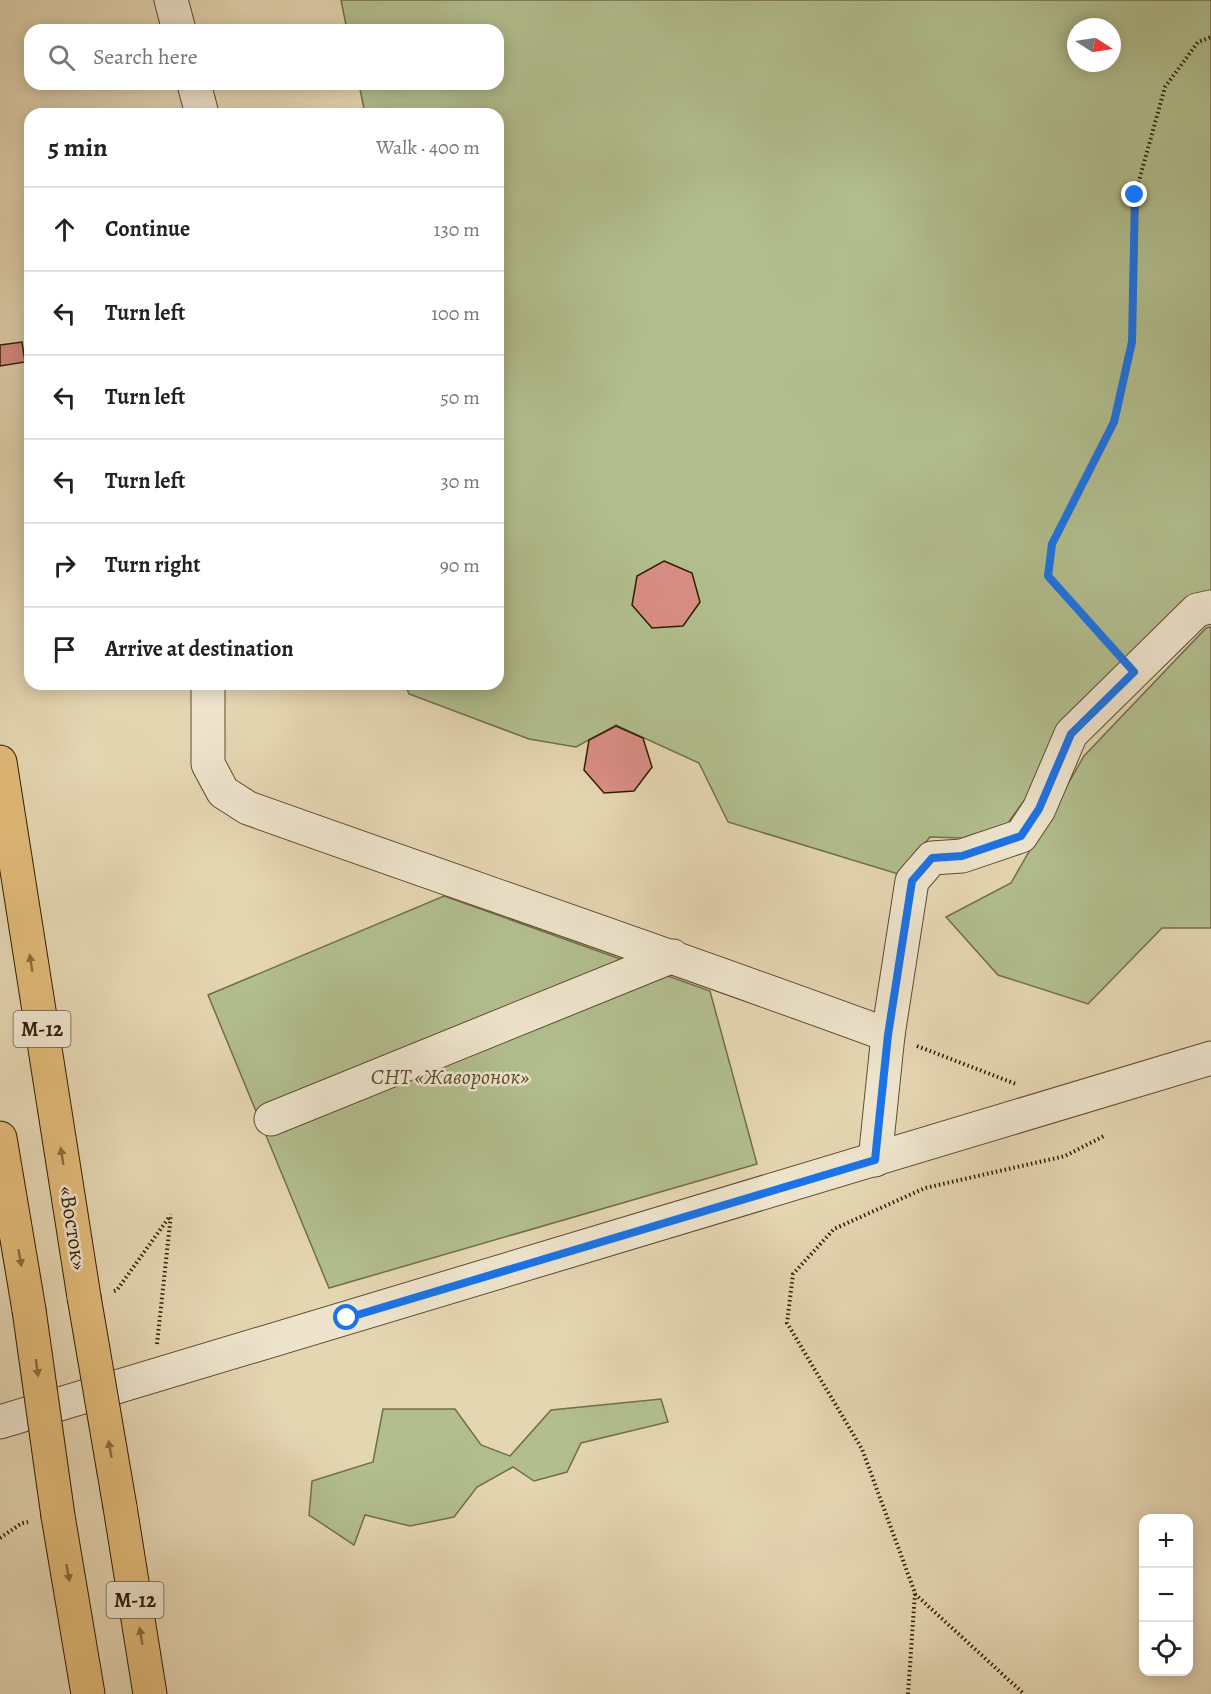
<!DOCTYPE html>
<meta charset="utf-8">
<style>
body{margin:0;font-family:Alegreya,serif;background:#f6f6f6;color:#222}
.controls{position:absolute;right:18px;bottom:18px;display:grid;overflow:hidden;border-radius:12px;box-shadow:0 3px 15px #0003}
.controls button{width:54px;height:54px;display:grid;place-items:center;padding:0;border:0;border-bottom:2px solid #e0e0e0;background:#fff;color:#222;font:30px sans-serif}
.compass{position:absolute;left:1067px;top:18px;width:54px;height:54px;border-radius:50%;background:#fff;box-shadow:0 3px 15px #0003;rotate:102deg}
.stop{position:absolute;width:18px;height:18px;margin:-14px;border:4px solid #1a73e8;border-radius:50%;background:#fff}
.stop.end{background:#1a73e8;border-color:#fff;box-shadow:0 2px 6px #0008}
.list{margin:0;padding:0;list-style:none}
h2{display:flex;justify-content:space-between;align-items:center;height:78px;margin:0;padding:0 24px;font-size:26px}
h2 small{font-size:20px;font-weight:400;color:#767676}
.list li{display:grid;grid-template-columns:39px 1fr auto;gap:18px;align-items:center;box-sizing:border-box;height:84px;padding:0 24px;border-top:2px solid #e0e0e0}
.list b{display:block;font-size:22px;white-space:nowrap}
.list em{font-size:20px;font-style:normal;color:#767676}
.icon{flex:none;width:33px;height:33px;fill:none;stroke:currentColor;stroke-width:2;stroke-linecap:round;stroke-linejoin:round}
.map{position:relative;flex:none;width:1211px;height:1694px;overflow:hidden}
.search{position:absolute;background:#fff;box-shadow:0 3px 15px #0003;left:24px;top:24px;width:480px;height:66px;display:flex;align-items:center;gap:15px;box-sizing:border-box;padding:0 21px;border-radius:18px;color:#767676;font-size:22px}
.panel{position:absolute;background:#fff;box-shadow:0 3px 15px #0003;left:24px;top:108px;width:480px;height:582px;border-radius:18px}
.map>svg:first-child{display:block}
.green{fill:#b2be8e;stroke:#726e48;stroke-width:1.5;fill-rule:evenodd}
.building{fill:#d98e85;stroke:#311d01;stroke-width:1.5}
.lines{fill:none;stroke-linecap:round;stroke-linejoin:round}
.minor-casing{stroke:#5e4b2d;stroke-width:35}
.highway-casing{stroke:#311d01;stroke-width:35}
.path{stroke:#311d01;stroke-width:4;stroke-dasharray:1.5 3;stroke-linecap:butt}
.minor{stroke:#eee4cd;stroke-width:33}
.highway{stroke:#e2bb79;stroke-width:33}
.highway-bridge-casing{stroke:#311d01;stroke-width:35;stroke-linecap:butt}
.highway-bridge{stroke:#e2bb79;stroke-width:33}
.oneway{fill:#8a6c3d}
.route{stroke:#1a73e8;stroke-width:8}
.labels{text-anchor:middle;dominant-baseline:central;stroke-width:5;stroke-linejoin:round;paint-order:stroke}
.shield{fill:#eee4cd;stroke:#6a593e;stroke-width:1.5}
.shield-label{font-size:21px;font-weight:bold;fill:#311d01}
.park-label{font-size:22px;font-style:italic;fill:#584d2b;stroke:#eee4cd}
.street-label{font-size:22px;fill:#311d01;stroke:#eee4cd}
</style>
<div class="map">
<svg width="1211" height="1694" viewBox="0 0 1211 1694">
<rect width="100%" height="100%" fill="#e5d6b2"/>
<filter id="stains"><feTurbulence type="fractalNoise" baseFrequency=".00333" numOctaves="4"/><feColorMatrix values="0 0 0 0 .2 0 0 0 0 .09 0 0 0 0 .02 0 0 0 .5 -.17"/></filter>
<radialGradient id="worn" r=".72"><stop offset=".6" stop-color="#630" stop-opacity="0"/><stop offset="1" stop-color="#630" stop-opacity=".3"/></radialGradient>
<!-- green -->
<g class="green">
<path d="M341 0H1211V594L1026 798 1008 823 962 838 930 837 898 874 728 822 699 763 616 725 576 747 529 739 409 694 405 684H498V114H365L359 84H498V30H347ZM1076 27H1112V63H1076Z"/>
<polygon points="1211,627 1211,928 1162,928 1088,1004 998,975 946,917 1011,883 1084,756 1206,628"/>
<polygon points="444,896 710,991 757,1164 329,1288 208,995"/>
<polygon points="661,1399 668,1422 581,1443 567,1472 534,1481 513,1467 477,1487 454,1517 410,1526 365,1515 354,1545 309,1515 312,1481 373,1462 383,1409 455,1409 481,1445 510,1456 551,1410"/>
</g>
<!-- building -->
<g class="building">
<polygon points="22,342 25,362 0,366 0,345"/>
<polygon points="664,561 692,573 700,602 683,626 652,628 632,605 637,576"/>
<polygon points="616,726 643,738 652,767 634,791 604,793 584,770 589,740"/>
</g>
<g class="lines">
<!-- minor casing -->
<g class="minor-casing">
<g id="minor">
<polyline points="171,0 179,30"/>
<polyline points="194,84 202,114"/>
<path d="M208 684V764L223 792 248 808C461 884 676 957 888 1035L875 1160"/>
<polyline points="888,1035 912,881 932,858 962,856 1021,836 1039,809 1071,734 1197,610 1211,607"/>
<polyline points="271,1119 673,956"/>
<polyline points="0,1422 1211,1058"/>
</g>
</g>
<!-- highway casing -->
<g class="highway-casing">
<g id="highway">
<polyline points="0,762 84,1297"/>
<polyline points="0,1138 29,1310"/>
<polyline points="120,1507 150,1694"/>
<polyline points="58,1516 88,1694"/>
</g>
</g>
<!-- path -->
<g class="path">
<polyline points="1113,649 1048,576 1052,544 1114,421 1132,342 1135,195 1165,87 1198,42 1211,37"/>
<polyline points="917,1046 1016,1084"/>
<polyline points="114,1291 117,1290 170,1216"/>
<polyline points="157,1344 171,1214"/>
<polyline points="0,1538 22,1523 28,1522"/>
<polyline points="915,1594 1024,1694"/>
<polyline points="908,1694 915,1593 862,1449 787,1323 793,1274 834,1229 925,1188 1065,1156 1104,1136"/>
</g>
<!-- minor -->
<use href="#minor" class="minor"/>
<!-- highway -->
<use href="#highway" class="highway"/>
<!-- highway-bridge casing -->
<g class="highway-bridge-casing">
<g id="highway-bridge">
<polyline points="84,1297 120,1507"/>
<polyline points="29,1310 58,1516"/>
</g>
</g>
<!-- highway-bridge -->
<use href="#highway-bridge" class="highway-bridge"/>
</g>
<!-- one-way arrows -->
<defs><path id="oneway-solid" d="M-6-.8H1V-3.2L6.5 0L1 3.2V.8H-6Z" transform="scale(1.5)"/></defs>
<g class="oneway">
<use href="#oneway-solid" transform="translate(31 963) rotate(-99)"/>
<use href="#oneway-solid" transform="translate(62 1156) rotate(-99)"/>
<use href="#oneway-solid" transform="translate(20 1258) rotate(80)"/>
<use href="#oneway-solid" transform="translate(37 1368) rotate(82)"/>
<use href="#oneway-solid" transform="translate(110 1449) rotate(-100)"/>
<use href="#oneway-solid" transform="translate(68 1573) rotate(80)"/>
<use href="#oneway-solid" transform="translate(141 1636) rotate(-99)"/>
</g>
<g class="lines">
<!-- route -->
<polyline class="route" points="347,1318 875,1160 888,1035 912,881 932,858 962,856 1021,836 1039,809 1071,734 1134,672 1048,576 1052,544 1114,422 1132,342 1135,195"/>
</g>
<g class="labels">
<!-- shield labels -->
<g class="shield">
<rect x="13.5" y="1011" width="57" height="36" rx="4.5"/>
<rect x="106.5" y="1582" width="57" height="36" rx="4.5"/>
</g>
<g class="shield-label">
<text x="42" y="1029">М-12</text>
<text x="135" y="1600">М-12</text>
</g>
<!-- park labels -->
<g class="park-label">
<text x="450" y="1077">СНТ «Жаворонок»</text>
</g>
<!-- street labels -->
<g class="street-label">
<text transform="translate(73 1228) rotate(81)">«Восток»</text>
</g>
</g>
<rect width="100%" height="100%" filter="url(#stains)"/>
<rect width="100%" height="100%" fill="url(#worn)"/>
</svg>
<div class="controls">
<button>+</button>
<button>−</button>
<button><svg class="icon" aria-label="locate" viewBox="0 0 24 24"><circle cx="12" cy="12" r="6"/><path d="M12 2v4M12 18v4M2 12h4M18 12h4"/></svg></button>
</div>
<svg class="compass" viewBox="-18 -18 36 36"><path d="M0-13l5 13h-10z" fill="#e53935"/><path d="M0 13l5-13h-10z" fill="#767676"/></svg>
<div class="stop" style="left:347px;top:1318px"></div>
<div class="stop end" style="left:1135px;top:195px"></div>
<div class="search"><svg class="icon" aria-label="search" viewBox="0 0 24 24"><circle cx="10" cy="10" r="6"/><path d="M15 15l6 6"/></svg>Search here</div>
<section class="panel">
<h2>5 min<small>Walk · 400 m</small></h2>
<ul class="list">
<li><svg class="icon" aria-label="ahead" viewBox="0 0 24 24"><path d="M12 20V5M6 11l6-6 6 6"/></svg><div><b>Continue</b></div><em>130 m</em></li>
<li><svg class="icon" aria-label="left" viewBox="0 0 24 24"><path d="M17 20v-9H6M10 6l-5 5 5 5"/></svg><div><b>Turn left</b></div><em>100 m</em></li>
<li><svg class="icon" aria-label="left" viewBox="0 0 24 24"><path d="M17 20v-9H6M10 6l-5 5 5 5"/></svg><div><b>Turn left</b></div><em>50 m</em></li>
<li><svg class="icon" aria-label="left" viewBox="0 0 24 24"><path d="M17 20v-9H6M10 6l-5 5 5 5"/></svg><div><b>Turn left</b></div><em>30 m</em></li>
<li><svg class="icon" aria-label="right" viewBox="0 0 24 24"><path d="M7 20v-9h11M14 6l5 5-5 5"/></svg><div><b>Turn right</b></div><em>90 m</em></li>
<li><svg class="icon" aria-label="arrive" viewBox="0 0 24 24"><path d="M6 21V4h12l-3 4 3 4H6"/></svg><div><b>Arrive at destination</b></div></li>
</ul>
</section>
</div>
